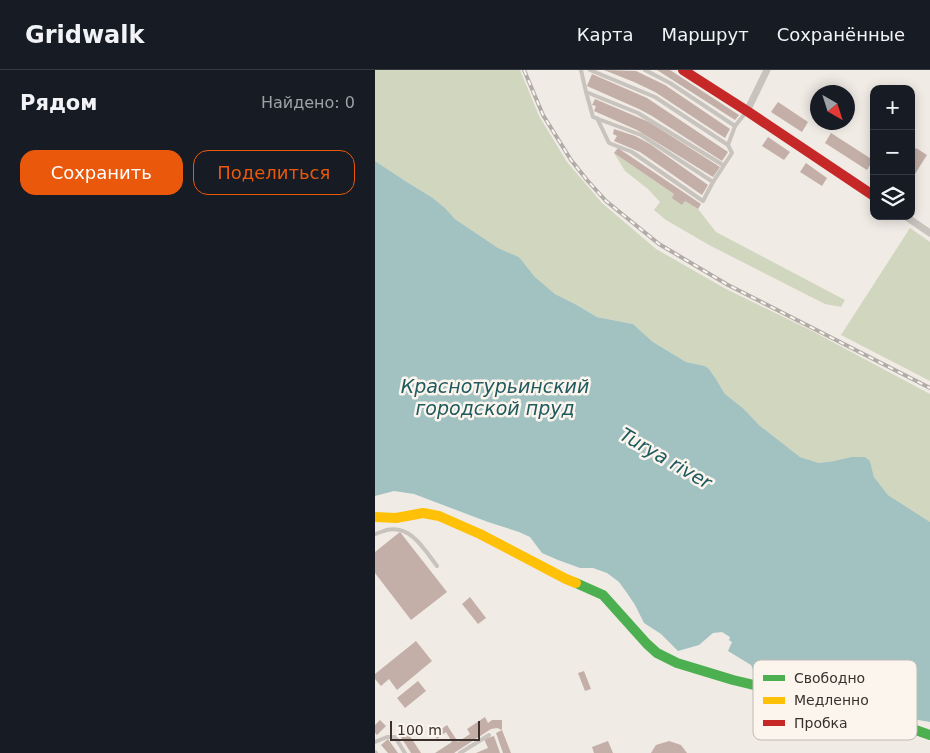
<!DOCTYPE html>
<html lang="ru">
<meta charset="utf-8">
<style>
body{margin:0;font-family:"DejaVu Sans",sans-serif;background:#20242c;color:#f1f3f6}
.controls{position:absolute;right:15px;top:15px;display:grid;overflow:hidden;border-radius:10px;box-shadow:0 2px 12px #0003}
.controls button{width:45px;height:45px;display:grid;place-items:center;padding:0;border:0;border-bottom:1px solid #363941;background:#171b24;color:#f1f3f6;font:25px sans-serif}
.compass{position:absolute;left:435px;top:15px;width:45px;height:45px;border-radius:50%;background:#171b24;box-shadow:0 2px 12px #0003;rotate:141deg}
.scale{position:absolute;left:15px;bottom:12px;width:90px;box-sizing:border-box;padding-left:5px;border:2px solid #3b302b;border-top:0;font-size:14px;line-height:18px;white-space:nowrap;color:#3b302b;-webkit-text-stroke:4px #fbf5ee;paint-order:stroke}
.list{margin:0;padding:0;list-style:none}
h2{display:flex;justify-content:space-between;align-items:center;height:65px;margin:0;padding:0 20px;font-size:21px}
h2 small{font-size:16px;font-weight:400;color:#9ea1a6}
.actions{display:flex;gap:10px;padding:15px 20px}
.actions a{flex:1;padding:11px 0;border:1px solid #ea580c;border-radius:15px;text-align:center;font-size:18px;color:#ea580c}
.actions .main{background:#ea580c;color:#fff}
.icon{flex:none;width:28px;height:28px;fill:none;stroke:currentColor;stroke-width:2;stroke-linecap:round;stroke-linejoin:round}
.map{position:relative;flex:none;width:555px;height:683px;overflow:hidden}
header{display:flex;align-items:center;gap:30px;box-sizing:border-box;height:70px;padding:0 25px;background:#171b24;border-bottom:1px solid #363941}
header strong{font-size:24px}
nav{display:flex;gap:28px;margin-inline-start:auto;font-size:18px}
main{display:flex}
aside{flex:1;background:#171b24}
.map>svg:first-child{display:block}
.green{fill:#d1d6bf}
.water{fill:#a1c2c1}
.building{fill:#c3afa7}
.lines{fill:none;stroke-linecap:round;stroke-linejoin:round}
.lane{stroke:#c9c3be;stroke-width:4}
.street{stroke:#c9c3be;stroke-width:7}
.fast{stroke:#4caf50;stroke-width:10}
.slow{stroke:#ffc107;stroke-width:10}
.jam{stroke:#c62828;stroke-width:10}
.rail-casing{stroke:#b1aca8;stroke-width:4}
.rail{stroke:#fbf5ee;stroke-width:2;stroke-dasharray:5.5;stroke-linecap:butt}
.labels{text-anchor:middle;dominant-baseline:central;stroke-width:5;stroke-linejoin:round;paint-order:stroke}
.water-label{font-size:19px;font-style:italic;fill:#1f5a5e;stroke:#fbf5ee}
.key{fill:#fbf5ee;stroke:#c1bab4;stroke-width:1}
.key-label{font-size:14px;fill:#3b302b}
</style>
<header>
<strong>Gridwalk</strong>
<nav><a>Карта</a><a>Маршрут</a><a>Сохранённые</a></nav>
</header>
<main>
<aside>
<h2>Рядом<small>Найдено: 0</small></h2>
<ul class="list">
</ul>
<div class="actions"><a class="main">Сохранить</a><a>Поделиться</a></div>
</aside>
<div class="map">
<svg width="555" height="683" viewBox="0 0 555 683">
<rect width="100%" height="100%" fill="#f0ebe5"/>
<!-- green -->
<g class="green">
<polygon points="0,0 145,0 164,46 192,92 227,133 281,179 351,219 437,261 555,324 555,452 513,425 499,407 495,391 476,387 459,391 444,393 425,387 384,355 369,339 350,324 341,309 334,299 330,296 311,292 278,272 258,254 222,247 200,234 180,224 160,207 144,187 123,178 80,149 70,138 58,128 32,112 0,91"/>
<polygon points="239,83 299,124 307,135 310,131 323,139 341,162 470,230 466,237 450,234 334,175 291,150 279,140 285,132 273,119 250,101"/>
<polygon points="535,158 555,172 555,311 466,265"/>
</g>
<!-- water -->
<polygon class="water" points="0,91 32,112 58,128 70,138 80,149 123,178 144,187 160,207 180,224 200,234 222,247 258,254 278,272 311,292 330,296 334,299 341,309 350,324 369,339 384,355 425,387 444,393 459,391 476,387 490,387 495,391 499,407 513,425 555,452 555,652 543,650 531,646 526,636 522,633 508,635 478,626 472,617 469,616 456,618 452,613 445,611 434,612 410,607 382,607 376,595 353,581 357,572 354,570 355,567 347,562 338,563 324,575 303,581 286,564 269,553 260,535 252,523 244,512 232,503 218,498 205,498 183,490 167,483 155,467 144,462 113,452 39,424 19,421 0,426"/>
<!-- building -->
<g class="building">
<polygon points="229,0 261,1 290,15 355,59 350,68 280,22 259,12"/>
<polygon points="282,0 295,0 364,45 360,50"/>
<polygon points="217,4 272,28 353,82 347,91 277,46 264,39 212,16"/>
<polygon points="220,29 274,52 345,97 338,107 262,60 219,41 221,36 217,35"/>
<polygon points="403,32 433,52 427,62 396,42"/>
<polygon points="239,59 260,66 275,74 333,115 327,125 265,82 239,71 242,66 238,64"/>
<polygon points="456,63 498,90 492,100 450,73"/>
<polygon points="393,67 415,82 409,90 387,76"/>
<polygon points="243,78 326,134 323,139 310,131 307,135 297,128 299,124 239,83"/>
<polygon points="541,78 552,85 538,107 536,106 536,85"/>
<polygon points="431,93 452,108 447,116 425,102"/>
<polygon points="25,462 72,522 36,550 0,503 0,482"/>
<polygon points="95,527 111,548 103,554 87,534"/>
<polygon points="41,571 57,591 22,620 14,609 6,616 0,609 0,604"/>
<polygon points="209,601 216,619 210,621 203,603"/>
<polygon points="43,611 51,621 30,638 22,628"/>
<polygon points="110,647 113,653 117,650 127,650 127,660 136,683 128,683 121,663 127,660 122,658 116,659 79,683 60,683 77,672 71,662 62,669 59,664 72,655 83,672 95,664 92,659"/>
<polygon points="5,650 11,656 2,665 0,663 0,655"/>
<polygon points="31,660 46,683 36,683 24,664"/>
<polygon points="119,666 125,683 101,683 113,678 109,669"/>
<polygon points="13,669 23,683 13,683 6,675"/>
<polygon points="233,671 238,683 219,683 217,677"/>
<polygon points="294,671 306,675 312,683 276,683 281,675"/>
</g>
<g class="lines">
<!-- lane -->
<g class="lane">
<polyline points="206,0 211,22 263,43 348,95"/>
<polyline points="215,0 280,27 353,75"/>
<polyline points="270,0 295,13 360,56"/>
<polyline points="211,22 218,47 266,65 338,112"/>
<polyline points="222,48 234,73 257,82 328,131 338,112 357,83 353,75 360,56 372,41"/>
<path d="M0 464C4 463 8 461 12 460 36 455 49 479 62 496"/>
<polyline points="0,672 12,667 20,667 30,683"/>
<polyline points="0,682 1,683"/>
<polyline points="85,683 114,665"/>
</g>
<!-- street -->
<g class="street">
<polyline points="372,41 392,0"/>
<polyline points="530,146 555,163"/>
</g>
<!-- fast -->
<polyline class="fast" points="201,513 228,525 272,574 282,583 302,593 358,610 392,618 430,621 555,665"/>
<!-- slow -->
<polyline class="slow" points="0,447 21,448 48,443 64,446 105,464 191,509 201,513"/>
<!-- jam -->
<polyline class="jam" points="308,0 372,41 499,126"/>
<!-- rail casing -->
<g class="rail-casing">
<polyline id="rail" points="149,0 168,45 196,90 212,110 231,131 284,174 353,215 555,318"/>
</g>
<!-- rail -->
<use href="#rail" class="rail"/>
</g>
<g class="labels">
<!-- water labels -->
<g class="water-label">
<text x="120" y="316">Краснотурьинский<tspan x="120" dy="22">городской пруд</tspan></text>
<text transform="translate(291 388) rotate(30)">Turya river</text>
</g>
</g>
<!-- legend -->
<rect x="378" y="590" width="164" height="80" rx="8" class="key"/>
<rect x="388" y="605" width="22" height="6" fill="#4caf50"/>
<rect x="388" y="627" width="22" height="7" fill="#ffc107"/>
<rect x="388" y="650" width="22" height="6" fill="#c62828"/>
<g class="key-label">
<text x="419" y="613">Свободно</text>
<text x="419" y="635">Медленно</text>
<text x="419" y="658">Пробка</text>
</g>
</svg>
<div class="controls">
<button>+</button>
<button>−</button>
<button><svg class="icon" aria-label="layers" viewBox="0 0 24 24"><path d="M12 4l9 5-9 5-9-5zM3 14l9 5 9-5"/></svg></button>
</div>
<svg class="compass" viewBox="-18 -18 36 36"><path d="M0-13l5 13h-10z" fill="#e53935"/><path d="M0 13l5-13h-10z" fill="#9ea1a6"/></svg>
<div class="scale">100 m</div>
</div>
</main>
